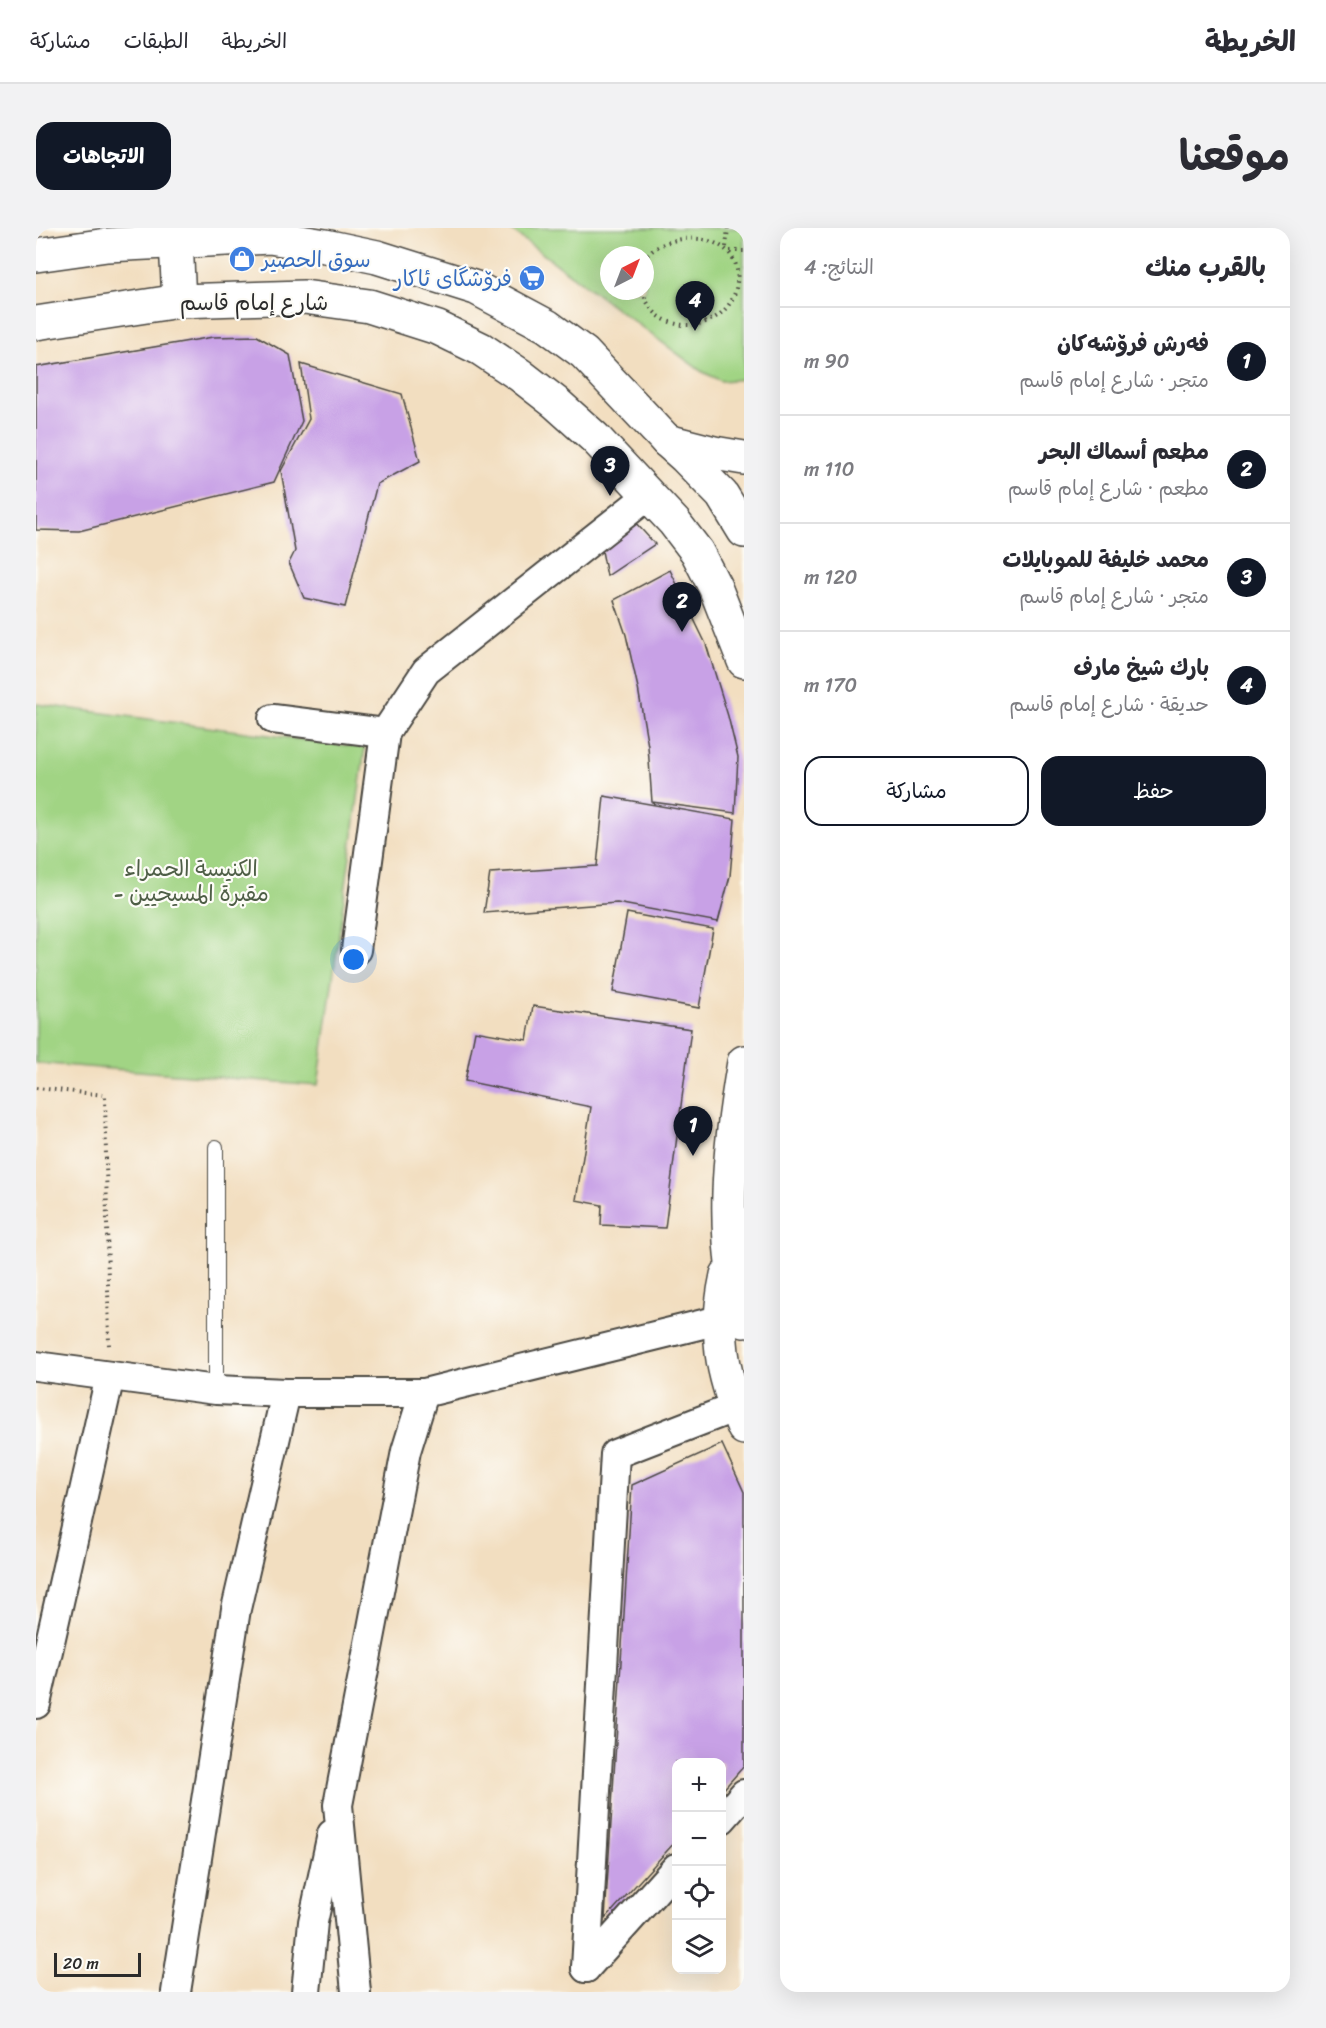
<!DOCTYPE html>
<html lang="ar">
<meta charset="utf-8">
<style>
body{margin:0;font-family:Sriracha,"Playpen Sans Arabic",sans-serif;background:#f2f2f3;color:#2b2b33;direction:rtl}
.controls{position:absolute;right:18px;bottom:18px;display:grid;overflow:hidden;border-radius:12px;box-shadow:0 6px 24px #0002}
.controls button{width:54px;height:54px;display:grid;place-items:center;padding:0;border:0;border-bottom:2px solid #e1e1e2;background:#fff;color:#2b2b33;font:30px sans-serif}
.compass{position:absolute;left:564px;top:18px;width:54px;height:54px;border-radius:50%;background:#fff;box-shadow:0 6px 24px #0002;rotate:42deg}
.scale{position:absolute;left:18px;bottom:15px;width:87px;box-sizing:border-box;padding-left:6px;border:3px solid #2b2b2b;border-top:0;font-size:16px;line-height:21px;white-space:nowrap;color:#2b2b2b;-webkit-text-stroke:4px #fdfcf7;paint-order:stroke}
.you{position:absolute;left:318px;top:732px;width:21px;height:21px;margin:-15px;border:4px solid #fff;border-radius:50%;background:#1a73e8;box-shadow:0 0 0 9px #1a73e833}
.badge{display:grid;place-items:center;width:39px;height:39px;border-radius:50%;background:#111827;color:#fff;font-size:20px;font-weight:700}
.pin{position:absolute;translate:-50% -50px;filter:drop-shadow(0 2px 3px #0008)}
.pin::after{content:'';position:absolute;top:32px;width:21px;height:18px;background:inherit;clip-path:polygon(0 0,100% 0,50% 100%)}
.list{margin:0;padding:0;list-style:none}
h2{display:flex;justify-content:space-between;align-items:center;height:78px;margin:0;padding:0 24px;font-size:26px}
h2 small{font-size:20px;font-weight:400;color:#7c7c81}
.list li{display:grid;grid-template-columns:39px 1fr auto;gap:18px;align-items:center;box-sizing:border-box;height:108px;padding:0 24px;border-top:2px solid #e1e1e2}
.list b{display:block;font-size:22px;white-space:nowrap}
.list p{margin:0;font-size:20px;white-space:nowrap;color:#7c7c81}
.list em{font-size:20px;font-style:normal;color:#7c7c81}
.actions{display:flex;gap:12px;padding:18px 24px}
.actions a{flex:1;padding:14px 0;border:2px solid #111827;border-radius:18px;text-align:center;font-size:21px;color:#111827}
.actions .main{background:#111827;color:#fff}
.icon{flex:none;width:33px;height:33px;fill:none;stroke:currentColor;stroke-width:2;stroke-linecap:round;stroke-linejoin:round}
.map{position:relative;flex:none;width:708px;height:1764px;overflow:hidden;direction:ltr;border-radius:18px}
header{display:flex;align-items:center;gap:36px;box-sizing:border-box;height:84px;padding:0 30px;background:#fff;border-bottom:2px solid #e1e1e2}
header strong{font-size:28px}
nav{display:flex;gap:33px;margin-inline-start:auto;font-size:21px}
.intro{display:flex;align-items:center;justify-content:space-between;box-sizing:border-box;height:144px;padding:0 36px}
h1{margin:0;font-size:42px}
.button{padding:15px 27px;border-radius:18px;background:#111827;color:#fff;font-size:21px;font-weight:700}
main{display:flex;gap:36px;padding:0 36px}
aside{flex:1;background:#fff;border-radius:18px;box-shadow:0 6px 24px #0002}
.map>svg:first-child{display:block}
.green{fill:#a1d484;stroke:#668058;stroke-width:1.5;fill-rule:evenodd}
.building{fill:#c8a1e6}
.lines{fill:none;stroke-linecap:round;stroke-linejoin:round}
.service-casing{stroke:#494641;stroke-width:16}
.minor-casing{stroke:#494641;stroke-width:32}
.tertiary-casing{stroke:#494641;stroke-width:36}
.primary-casing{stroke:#494641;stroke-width:36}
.path{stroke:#494641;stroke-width:4;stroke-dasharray:1.5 4.5;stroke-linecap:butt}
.service{stroke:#fff;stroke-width:14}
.minor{stroke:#fff;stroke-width:28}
.tertiary{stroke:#fff;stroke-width:33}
.primary{stroke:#fff;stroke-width:33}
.labels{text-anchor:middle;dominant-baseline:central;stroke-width:4.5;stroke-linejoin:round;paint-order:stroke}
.shop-label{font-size:22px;fill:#366cbe;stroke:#fdfcf7;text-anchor:start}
.street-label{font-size:22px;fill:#2b2b2b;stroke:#fdfcf7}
.park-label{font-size:22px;fill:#4e5e46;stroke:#fdfcf7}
</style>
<header>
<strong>الخريطة</strong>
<nav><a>الخريطة</a><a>الطبقات</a><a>مشاركة</a></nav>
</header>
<div class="intro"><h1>موقعنا</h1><a class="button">الاتجاهات</a></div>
<main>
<aside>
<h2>بالقرب منك<small>النتائج: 4</small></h2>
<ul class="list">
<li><span class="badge">1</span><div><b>فەرش فرۆشەکان</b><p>متجر · شارع إمام قاسم</p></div><em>90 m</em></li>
<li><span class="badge">2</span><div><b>مطعم أسماك البحر</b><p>مطعم · شارع إمام قاسم</p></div><em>110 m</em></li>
<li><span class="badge">3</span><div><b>محمد خليفة للموبايلات</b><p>متجر · شارع إمام قاسم</p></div><em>120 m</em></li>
<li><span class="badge">4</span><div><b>بارك شيخ مارف</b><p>حديقة · شارع إمام قاسم</p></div><em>170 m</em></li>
</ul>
<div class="actions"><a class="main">حفظ</a><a>مشاركة</a></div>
</aside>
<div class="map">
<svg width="708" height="1764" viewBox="0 0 708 1764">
<rect width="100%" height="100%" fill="#fdfcf7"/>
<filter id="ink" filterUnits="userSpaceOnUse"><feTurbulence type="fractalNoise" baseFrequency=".0167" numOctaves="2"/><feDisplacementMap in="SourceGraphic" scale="12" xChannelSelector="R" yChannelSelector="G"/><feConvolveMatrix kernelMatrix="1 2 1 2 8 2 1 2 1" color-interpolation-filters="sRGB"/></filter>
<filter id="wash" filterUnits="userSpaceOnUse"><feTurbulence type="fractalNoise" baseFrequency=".008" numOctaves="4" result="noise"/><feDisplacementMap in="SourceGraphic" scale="24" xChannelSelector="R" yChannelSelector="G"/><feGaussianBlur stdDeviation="1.35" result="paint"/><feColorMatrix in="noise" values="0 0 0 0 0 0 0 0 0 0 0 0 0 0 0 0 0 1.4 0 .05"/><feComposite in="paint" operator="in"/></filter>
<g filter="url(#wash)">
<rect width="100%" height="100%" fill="#f2dec0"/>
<!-- green -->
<g class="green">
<path d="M472 0H708V151L685 153 665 143ZM573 27H609V63H573Z"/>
<polygon points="0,476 329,520 282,857 0,835"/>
</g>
<g id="blocks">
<!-- building -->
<g class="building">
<polygon points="221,108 254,127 266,193 238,254 43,303 0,302 0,139 177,109"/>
<polygon points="265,136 366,166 384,233 341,256 309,379 268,370 253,335 259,323 245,243 273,191"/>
<polygon points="598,293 619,316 571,348 565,318"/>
<polygon points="634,342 670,416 692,488 702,529 699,585 616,574 612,518 602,460 590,407 578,372"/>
<polygon points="568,568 699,591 694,648 682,694 581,675 448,685 454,645 561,638"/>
<polygon points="591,685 677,701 663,780 577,764"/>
<polygon points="497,778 655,801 629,1000 565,997 566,977 540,972 555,879 429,853 439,803 491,812"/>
<polygon points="686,1216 708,1264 708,1538 686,1563 686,1534 640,1534 640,1613 569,1691 596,1257"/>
</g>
</g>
</g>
<g filter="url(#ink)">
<use href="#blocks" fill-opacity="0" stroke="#494641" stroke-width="1.5"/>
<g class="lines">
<!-- service casing -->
<g class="service-casing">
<polyline id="service" points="180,919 180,1162"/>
</g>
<!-- minor casing -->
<g class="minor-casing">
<g id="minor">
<polyline points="237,491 349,505"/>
<polyline points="320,722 349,505 390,443 613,267"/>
<polyline points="0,1138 180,1162 250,1165 388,1165 683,1092"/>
<polyline points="0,1476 74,1148"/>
<polyline points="686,1591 708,1566"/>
<polyline points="550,1740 579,1226 700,1179"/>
<polyline points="550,1740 640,1640"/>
<polyline points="140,1764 200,1381 250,1165"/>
<polyline points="270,1764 277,1694 296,1606"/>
<polyline points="320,1764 302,1577 370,1223 388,1165"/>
</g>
</g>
<!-- tertiary casing -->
<g class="tertiary-casing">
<polyline id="tertiary" points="631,213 678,225 708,230"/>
</g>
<!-- primary casing -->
<g class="primary-casing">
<g id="primary">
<polyline points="140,13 143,73"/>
<polyline points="0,27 71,17 234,9 289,18 341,29 440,60 511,98 548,125 631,213 649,229 686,267 708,303"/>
<polyline points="0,95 143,73 268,69 333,78 402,100 445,121 484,147 520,175 559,210 638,294 661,324 679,359 708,433"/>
<path d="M708 834C693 920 683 1009 708 1093"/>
<path d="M691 1047C678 1107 685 1143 708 1200"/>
</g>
</g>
<!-- path -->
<g class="path">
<polyline points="690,19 692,0"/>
<polyline points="694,23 708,23"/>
<path d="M607 63C619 113 695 106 701 55 708 2 631 0 609 30"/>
<polyline points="0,860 69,867 73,1121"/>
</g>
<!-- service -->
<use href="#service" class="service"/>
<!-- minor -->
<use href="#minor" class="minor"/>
<!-- tertiary -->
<use href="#tertiary" class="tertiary"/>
<!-- primary -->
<use href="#primary" class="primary"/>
</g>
</g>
<!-- icons -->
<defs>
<g id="shop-disc" transform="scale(1.35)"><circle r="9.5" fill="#3f7fe0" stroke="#fdfcf7"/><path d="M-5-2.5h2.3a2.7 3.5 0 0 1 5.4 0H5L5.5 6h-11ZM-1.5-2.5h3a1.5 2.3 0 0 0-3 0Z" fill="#fff"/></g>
<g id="supermarket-disc" transform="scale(1.35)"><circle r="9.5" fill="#3f7fe0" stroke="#fdfcf7"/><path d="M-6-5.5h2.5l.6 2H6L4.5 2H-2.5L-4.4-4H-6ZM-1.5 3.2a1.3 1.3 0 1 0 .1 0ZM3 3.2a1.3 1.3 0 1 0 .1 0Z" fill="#fff"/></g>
</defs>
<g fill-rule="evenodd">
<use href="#shop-disc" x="206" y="31"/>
<use href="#supermarket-disc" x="496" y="50"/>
</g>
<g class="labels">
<!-- shop labels -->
<g class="shop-label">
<text x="226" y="31">سوق الحصير</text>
<text x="476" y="50" text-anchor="end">فرۆشگای ئاکار</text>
</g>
<!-- street labels -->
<g class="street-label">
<text x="218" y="74">شارع إمام قاسم</text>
</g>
<!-- park labels -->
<g class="park-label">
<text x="155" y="640">الكنيسة الحمراء<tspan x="155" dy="25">- مقبرة المسيحيين</tspan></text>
</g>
</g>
</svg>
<div class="controls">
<button>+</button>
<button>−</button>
<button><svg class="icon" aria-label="locate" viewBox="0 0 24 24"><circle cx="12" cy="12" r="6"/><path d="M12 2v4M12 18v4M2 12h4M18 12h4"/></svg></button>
<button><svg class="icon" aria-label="layers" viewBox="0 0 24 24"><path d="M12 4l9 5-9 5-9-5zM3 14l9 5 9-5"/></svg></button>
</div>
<svg class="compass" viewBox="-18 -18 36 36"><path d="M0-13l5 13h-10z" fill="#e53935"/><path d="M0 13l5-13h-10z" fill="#7c7c81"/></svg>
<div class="scale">20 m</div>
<div class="you"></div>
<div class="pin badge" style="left:657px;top:928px">1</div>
<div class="pin badge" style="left:646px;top:404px">2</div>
<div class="pin badge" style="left:574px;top:268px">3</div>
<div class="pin badge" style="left:659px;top:103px">4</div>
</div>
</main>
